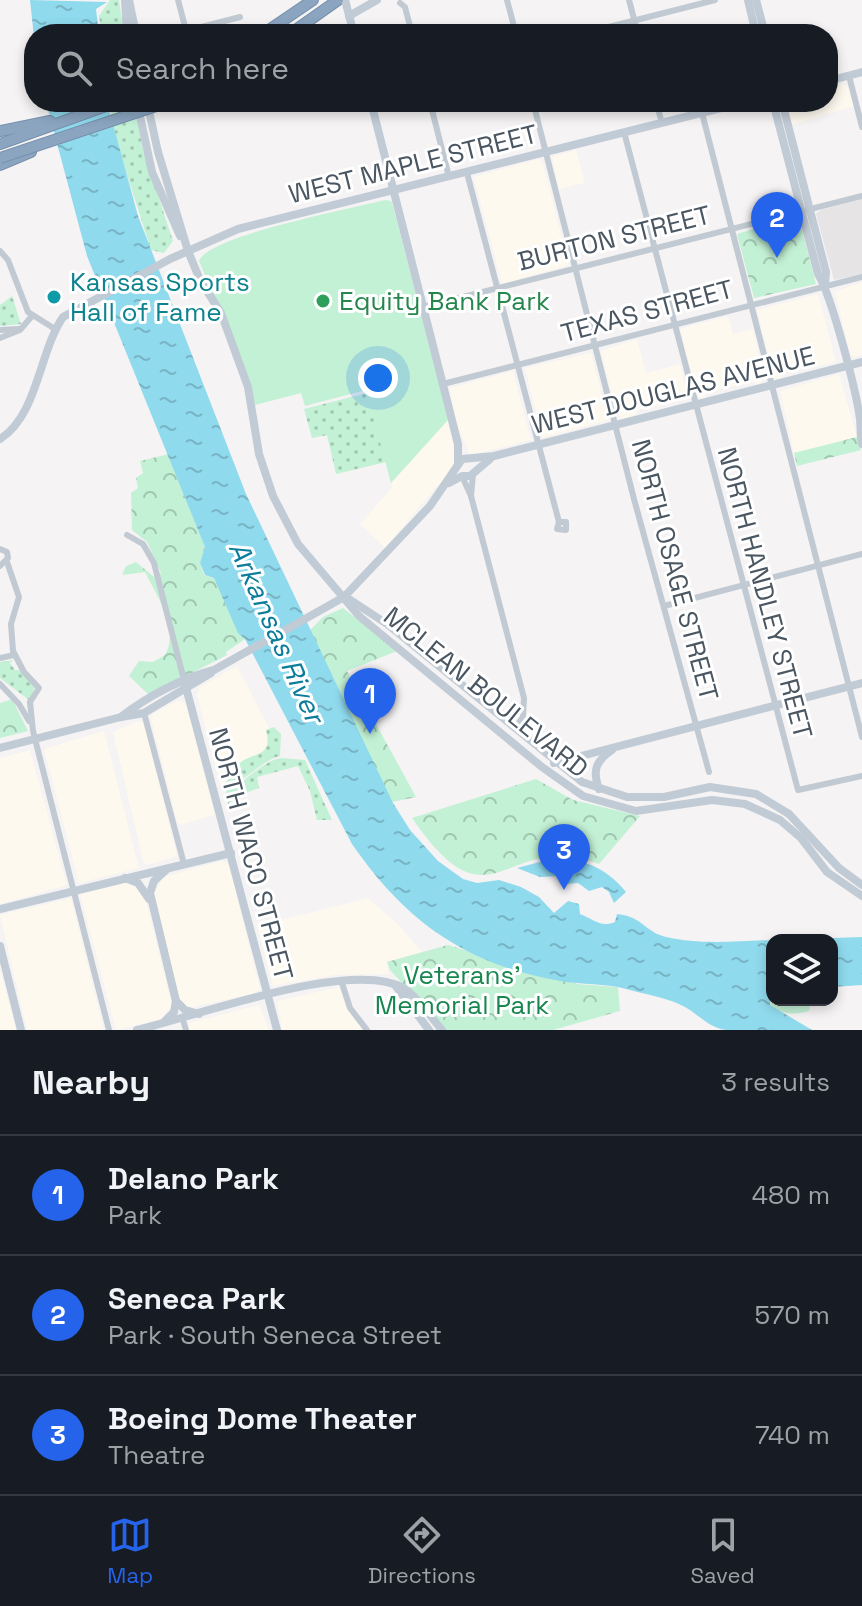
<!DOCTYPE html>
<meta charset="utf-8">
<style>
body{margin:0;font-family:"Space Grotesk",sans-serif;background:#20242c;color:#f1f3f6}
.controls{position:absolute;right:24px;bottom:24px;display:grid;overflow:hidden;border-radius:16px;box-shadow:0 4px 12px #0003}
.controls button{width:72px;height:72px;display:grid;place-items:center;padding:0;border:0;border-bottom:2px solid #363941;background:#171b24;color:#f1f3f6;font:40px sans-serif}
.you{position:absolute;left:378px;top:378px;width:28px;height:28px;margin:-20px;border:6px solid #fff;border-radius:50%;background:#1a73e8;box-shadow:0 0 0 12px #1a73e833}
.badge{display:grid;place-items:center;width:52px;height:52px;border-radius:50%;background:#2563eb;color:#fff;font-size:26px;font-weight:700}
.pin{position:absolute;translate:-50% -66px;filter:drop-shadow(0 2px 4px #0008)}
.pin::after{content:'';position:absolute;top:42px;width:28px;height:24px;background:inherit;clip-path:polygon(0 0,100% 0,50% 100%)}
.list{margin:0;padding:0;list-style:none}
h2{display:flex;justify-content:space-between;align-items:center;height:104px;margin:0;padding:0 32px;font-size:34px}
h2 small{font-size:26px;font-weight:400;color:#9ea1a6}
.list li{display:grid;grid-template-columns:52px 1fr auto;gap:24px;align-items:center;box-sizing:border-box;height:120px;padding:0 32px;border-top:2px solid #363941}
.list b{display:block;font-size:30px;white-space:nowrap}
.list p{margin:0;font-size:26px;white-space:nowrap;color:#9ea1a6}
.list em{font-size:26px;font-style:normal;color:#9ea1a6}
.icon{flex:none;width:44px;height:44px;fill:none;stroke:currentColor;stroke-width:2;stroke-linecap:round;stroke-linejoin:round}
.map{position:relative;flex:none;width:862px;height:1030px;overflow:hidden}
.search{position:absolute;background:#171b24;box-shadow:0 4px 12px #0003;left:24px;right:24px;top:24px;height:88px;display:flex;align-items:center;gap:20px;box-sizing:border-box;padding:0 28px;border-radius:32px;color:#9ea1a6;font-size:30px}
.sheet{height:464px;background:#171b24}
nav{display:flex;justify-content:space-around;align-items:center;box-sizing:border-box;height:112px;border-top:2px solid #363941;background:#171b24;font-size:22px;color:#9ea1a6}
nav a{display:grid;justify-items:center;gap:4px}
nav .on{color:#2563eb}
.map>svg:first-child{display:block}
.commercial{fill:#fdf9ef}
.education{fill:#e6e4e5}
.grass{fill:url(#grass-dots)}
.forest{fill:url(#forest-crowns)}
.pitch{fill:#c3f1d5}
.water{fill:url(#water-ripples)}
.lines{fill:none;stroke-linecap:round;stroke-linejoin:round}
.highway-casing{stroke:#7690ad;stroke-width:12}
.street{stroke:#c1cad2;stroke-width:6}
.secondary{stroke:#c1cbd6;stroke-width:8}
.highway{stroke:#8ba5c1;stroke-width:10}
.highway-bridge-casing{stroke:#7690ad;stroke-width:12;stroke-linecap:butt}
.highway-bridge{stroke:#8ba5c1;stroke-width:10}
.culture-dot{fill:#0f9aa8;stroke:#fff;stroke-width:3}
.leisure-dot{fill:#2e9e5b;stroke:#fff;stroke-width:3}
.labels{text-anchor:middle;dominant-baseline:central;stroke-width:6;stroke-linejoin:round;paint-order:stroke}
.street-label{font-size:26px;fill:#4a5661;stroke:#fff}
.culture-label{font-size:26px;fill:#0d838f;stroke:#fff;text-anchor:start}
.leisure-label{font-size:26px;fill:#27864d;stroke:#fff;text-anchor:start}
.park-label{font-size:26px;fill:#17864f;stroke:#fff}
.water-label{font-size:28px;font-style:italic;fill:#0c7c9b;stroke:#fff}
</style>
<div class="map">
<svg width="862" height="1030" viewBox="0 0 862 1030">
<defs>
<pattern id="grass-dots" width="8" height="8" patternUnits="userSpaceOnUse" patternTransform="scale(2)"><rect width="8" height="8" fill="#c3f1d5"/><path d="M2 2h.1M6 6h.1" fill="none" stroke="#a0c6b0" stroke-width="1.8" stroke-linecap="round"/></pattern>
<pattern id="forest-crowns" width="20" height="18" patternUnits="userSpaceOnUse" patternTransform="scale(2)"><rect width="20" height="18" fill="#c3f1d5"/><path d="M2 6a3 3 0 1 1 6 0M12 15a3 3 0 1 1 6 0" fill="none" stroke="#a0c6b0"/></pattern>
<pattern id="water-ripples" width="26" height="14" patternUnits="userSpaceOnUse" patternTransform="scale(2)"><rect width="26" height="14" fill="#90daee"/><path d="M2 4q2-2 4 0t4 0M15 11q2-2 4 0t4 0" fill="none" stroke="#78b4c4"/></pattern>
</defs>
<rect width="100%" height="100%" fill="#f5f3f3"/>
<!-- commercial -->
<g class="commercial">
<polygon points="843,84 848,87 854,106 791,125 786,102 828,102 828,87"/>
<polygon points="576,150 585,183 559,189 552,157"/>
<polygon points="538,159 543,164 569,265 502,284 474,177"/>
<polygon points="862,282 862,355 854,357 850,354 835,292"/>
<polygon points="818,294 836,362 783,373 781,379 774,378 757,310"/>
<polygon points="728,316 733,334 753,329 764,379 758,385 752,381 706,393 706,397 700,399 695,392 680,329"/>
<polygon points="637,339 646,373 680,364 688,399 638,410 635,415 622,419 616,412 601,351"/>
<polygon points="591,353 609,420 542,438 525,368"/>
<polygon points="513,371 531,440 470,455 457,425 450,388"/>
<polygon points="839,374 857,437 794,453 780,391"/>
<polygon points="448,420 456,460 443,484 438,485 385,548 360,524 392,487 391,483"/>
<polygon points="237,666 272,734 271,749 221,786 197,695 200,687"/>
<polygon points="177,701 184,702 187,707 215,815 178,825 151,719 152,714"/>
<polygon points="138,721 144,723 177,856 147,865 143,861 113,732"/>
<polygon points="104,731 139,868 79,883 44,749"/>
<polygon points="30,750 67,885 0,904 0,758"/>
<polygon points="223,861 229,865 260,989 256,993 188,1008 180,1001 154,894 163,877"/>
<polygon points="127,882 136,884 146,901 172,1006 161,1019 116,1030 80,894"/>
<polygon points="71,898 104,1030 27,1030 0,915"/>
<polygon points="368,898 398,924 422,952 387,962 389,974 335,975 273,986 257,926"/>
<polygon points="0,969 16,1030 0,1030"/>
<polygon points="339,987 347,1008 363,1030 282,1030 277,1001"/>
<polygon points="259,1005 269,1030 187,1030 189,1023"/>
</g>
<!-- education -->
<polygon class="education" points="862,199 862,274 834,280 816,214 821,210"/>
<!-- grass -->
<g class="grass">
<polygon points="110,0 119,0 124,34 102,34 99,16"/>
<polygon points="109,102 134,102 143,150 173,241 164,253 151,250 116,140"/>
<polygon points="12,296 21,324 0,326 0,305"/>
<polygon points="367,393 386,462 336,474 327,435 312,438 304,409"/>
<polygon points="13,660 10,663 15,670 19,670 35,687 29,700 0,678 0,662"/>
<path d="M274 727 281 734 280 756C259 761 245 785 223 785 229 780 232 772 238 765 250 751 274 760 266 730Z"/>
<path d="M281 758 305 760 332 820H317L310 791 298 766 257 777 259 788 240 795 228 804 226 789C247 783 260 762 281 758Z"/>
</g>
<!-- forest -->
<g class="forest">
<polygon points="794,217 799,218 816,284 754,298 737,234"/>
<polygon points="857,437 861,450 797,466 794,453"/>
<path d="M169 454 205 547 200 563 204 575 214 578 245 639 226 652 227 655 149 695 129 676 139 661 153 662 165 655C180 630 156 594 145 572L122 575 126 566 136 562 154 577 161 573 147 542 132 530 131 493 138 488 136 478 143 473 140 461Z"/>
<polygon points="343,608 397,651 347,671 416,797 392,802 308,632 323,617"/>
<polygon points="12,699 28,731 0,738 0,703"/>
<path d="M536 779 573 800 640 816 599 864C503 828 493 936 412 818Z"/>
<polygon points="448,945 577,984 618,987 620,1011 553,1030 445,1030 390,970 387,962"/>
<path d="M772 996V1000H804L810 1005 809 1011C798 1015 780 1015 770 1005Z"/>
</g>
<!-- pitch -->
<path class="pitch" d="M385 200 391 201 393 206 448 420 391 483 366 390 305 406 301 393 255 405 250 383 199 261C207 236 354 208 385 200Z"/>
<!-- water -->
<g class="water">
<polygon points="30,0 107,2 96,9 99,34 34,37"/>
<path d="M46 102H107L138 216 246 494 393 803 410 830 438 861 463 879 477 883 499 880 521 887 539 897 554 913 568 901 579 904 580 914C593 919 601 928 615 922L617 914C644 917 643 931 666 937 700 945 737 941 772 940L770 1005 812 1030C784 1030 753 1030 726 1030 706 1027 696 1011 679 1004 663 997 644 994 626 989 605 983 582 985 560 981 465 964 406 922 352 844L245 639 238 633 214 578 205 575 200 563 205 547 87 256Z"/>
<path d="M551 859C581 857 607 868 626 892L614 903 609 892 602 887 589 891 578 883 567 884 561 876 540 877 517 868Z"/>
<polygon points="862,937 862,985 832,987 832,940 774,940"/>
</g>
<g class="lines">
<!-- highway casing -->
<g class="highway-casing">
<g id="highway">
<polyline points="263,34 313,0"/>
<polyline points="290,34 338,0"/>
<polyline points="0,131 50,121"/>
<polyline points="0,144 117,102"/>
<polyline points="0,165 31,152"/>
</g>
</g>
<!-- street -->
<g class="street">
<polyline points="178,0 187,34"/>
<polyline points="507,0 516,34"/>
<polyline points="629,0 638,34"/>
<polyline points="400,3 405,7 412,34"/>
<polyline points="186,31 240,17"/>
<polyline points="581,34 715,0"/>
<polyline points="849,76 862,127"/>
<polyline points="430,102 449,177"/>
<polyline points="533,102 634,499 709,772"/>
<polyline points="656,102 662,123"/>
<polyline points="702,113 862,737"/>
<polyline points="624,132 798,790 862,776"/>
<polyline points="467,173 559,522 557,529 566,530 566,522 559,522"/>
<polyline points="0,251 8,260 28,312 55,329"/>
<polyline points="423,307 862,196"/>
<polyline points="0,330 19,329"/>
<polyline points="0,338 20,330 32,316"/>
<polyline points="443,384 862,277"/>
<polyline points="462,476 471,496 524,698 523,717 515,728"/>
<polyline points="471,496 473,474"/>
<polyline points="127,535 143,544 154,563 184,680"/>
<polyline points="0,549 7,552 8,558 0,566"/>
<polyline points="7,562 19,597 11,624 13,651 24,672 39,688 30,702"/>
<polyline points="664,606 862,554"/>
<polyline points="0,658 14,655"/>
<polyline points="0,684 19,704 29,721"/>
<polyline points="30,702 33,731 109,1030"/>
<polyline points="144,713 184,864"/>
<polyline points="341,980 350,1008 367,1030"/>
<polyline points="183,1020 186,1030"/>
</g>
<!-- secondary -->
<g class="secondary">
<polyline points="125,0 127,34"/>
<polyline points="129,0 136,34"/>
<polyline points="345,0 354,34"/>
<polyline points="748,0 756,34"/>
<polyline points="756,0 765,34"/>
<polyline points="349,16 377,0"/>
<polyline points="828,81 862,72"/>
<polyline points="137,102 152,172 180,236"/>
<polyline points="147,102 158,152 188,251 200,280 221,313 248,387 259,454 273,496 298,544 359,616 542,767 583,796 636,811 712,800 745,804 780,820 801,838 827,872 862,896"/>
<polyline points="371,102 458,444 458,462"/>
<path d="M773 102 818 274C832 297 856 390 860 419 861 428 860 435 862 444"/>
<polyline points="782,102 826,272 825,285"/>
<path d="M0 439C38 415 39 352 63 317L170 259 238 229 745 102"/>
<polyline points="449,483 462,476 470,476 490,459"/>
<polyline points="349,599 387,624 582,782 627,797 664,797 710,787 756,794 789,814 839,868 862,885"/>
<polyline points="184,680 277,1030"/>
<path d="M121 717C148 696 182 678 214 670L344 597 430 506 462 459 494 456 862 362"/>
<polyline points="0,748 121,717 144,713 211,673"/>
<polyline points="554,763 862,683"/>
<path d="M599 789C592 770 596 761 612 750"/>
<polyline points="125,878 138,883 149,899"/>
<polyline points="0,909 231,853"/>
<polyline points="0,946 21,1030"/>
<polyline points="395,985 429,1030"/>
<polyline points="176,1001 185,1010 199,1014"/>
<polyline points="164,1022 174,1012 176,1001 150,893 154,881 167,869"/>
<path d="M137 1030C197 1016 355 957 405 989 419 998 431 1018 442 1030"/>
</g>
<!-- highway -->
<use href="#highway" class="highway"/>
<!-- highway-bridge casing -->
<g class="highway-bridge-casing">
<polyline id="highway-bridge" points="0,158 159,105"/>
</g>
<!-- highway-bridge -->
<use href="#highway-bridge" class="highway-bridge"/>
</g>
<!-- markers -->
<circle class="culture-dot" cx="54" cy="297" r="8"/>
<circle class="leisure-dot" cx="323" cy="301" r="8"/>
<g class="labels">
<!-- street labels -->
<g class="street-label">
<text transform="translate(413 164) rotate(-14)">WEST MAPLE STREET</text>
<text transform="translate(614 238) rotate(-14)">BURTON STREET</text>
<text transform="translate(647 311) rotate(-15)">TEXAS STREET</text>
<text transform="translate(673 390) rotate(-14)">WEST DOUGLAS AVENUE</text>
<text transform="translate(675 570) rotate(75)">NORTH OSAGE STREET</text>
<text transform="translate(765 593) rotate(75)">NORTH HANDLEY STREET</text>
<text transform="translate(486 692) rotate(39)">MCLEAN BOULEVARD</text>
<text transform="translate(251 854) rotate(75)">NORTH WACO STREET</text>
</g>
<!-- culture labels -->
<g class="culture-label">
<text x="70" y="282">Kansas Sports<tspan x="70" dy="30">Hall of Fame</tspan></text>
</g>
<!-- leisure labels -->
<g class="leisure-label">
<text x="339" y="301">Equity Bank Park</text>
</g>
<!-- park labels -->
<g class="park-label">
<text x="462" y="975">Veterans’<tspan x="462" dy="30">Memorial Park</tspan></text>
</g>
<!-- water labels -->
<g class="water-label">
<text transform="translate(277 632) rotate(66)">Arkansas River</text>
</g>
</g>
</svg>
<div class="controls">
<button><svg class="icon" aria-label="layers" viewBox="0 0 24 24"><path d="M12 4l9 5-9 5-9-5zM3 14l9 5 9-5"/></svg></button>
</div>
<div class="you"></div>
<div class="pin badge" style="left:370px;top:734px">1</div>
<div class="pin badge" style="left:777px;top:258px">2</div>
<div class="pin badge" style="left:564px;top:890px">3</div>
<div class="search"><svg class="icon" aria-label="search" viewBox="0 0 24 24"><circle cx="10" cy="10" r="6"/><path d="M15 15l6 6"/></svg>Search here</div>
</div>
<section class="sheet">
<h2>Nearby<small>3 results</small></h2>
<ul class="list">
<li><span class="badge">1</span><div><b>Delano Park</b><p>Park</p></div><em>480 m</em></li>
<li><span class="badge">2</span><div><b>Seneca Park</b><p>Park · South Seneca Street</p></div><em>570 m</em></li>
<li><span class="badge">3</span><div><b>Boeing Dome Theater</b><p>Theatre</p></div><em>740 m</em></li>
</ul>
</section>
<nav>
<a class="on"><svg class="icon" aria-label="map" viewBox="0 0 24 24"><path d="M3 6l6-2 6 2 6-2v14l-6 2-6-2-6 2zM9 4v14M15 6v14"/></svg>Map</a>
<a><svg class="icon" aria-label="directions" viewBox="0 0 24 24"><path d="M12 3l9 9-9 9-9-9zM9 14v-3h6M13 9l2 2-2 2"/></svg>Directions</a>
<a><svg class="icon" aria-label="saved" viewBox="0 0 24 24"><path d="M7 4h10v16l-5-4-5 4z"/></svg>Saved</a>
</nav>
